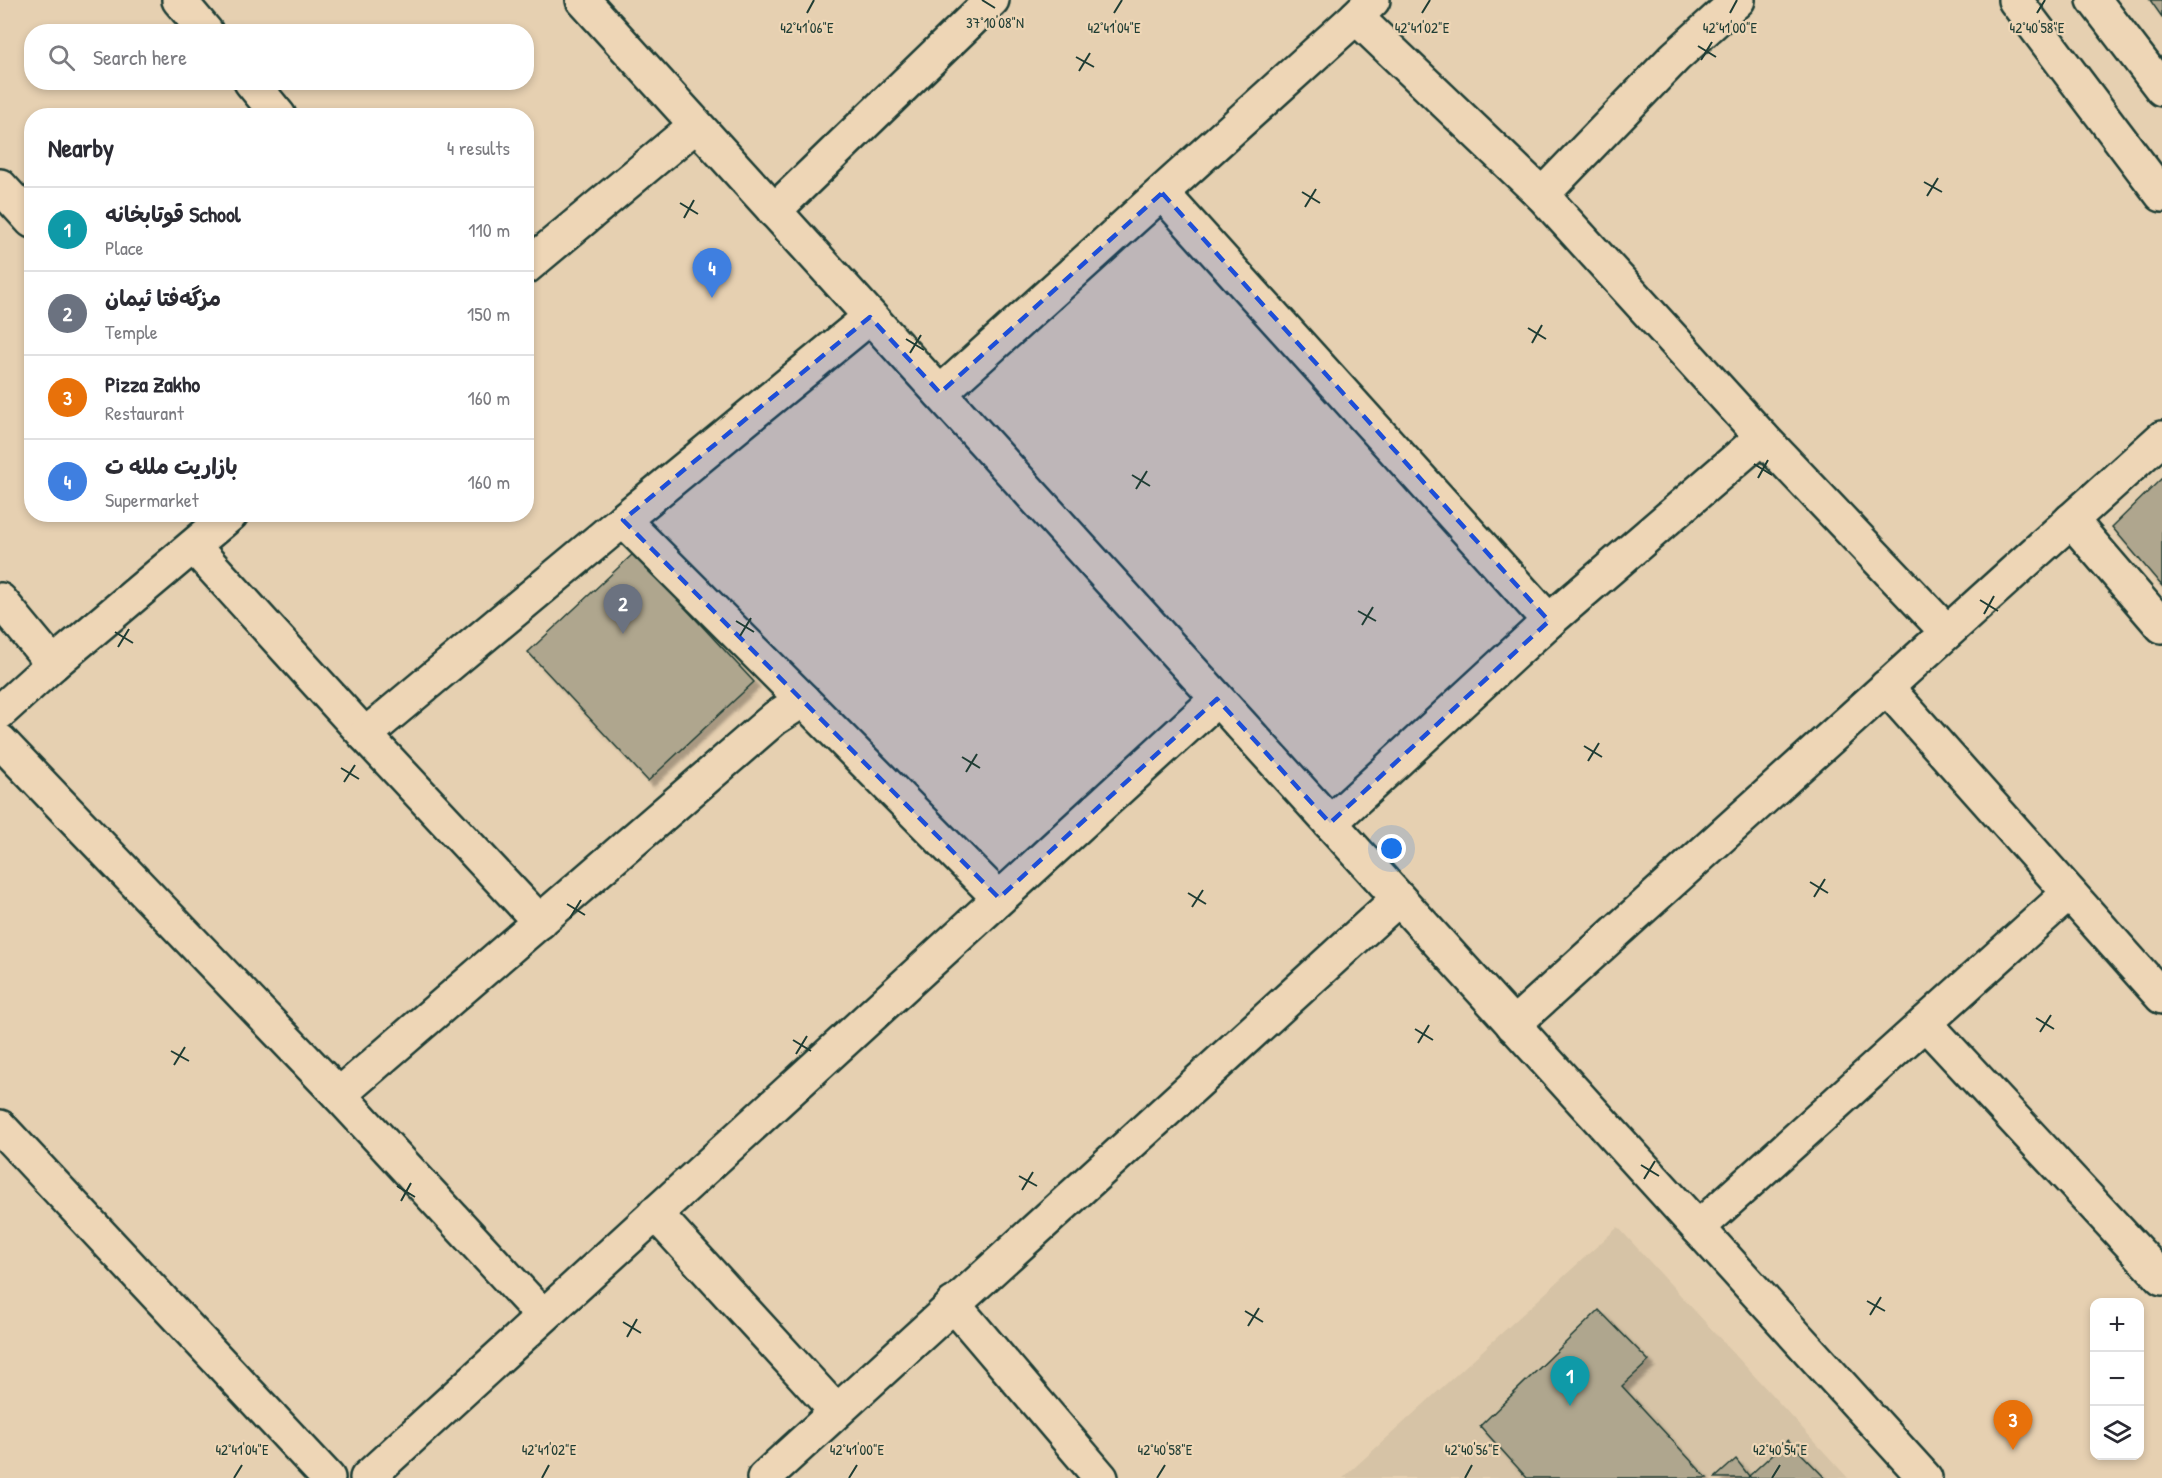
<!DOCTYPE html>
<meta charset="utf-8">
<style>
body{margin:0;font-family:"Patrick Hand","Playpen Sans Arabic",sans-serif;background:#f2f2f3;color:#2b2b33}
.controls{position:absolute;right:18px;bottom:18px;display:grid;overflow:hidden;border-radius:12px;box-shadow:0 3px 9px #0003}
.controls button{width:54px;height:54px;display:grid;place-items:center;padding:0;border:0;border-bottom:2px solid #e1e1e2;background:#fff;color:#2b2b33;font:30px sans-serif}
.you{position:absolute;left:1392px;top:849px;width:21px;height:21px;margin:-15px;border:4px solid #fff;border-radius:50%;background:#1a73e8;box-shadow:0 0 0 9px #1a73e833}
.badge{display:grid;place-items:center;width:39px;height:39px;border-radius:50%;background:#d93025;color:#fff;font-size:20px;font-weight:700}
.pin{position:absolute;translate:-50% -50px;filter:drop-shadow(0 2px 3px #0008)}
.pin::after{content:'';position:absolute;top:32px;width:21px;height:18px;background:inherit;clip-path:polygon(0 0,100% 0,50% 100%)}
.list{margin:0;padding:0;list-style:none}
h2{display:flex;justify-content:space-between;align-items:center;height:78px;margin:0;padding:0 24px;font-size:26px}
h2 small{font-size:20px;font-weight:400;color:#7c7c81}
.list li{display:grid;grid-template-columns:39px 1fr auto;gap:18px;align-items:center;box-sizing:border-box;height:84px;padding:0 24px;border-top:2px solid #e1e1e2}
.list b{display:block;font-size:22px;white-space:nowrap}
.list p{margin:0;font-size:20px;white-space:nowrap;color:#7c7c81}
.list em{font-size:20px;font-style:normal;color:#7c7c81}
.icon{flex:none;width:33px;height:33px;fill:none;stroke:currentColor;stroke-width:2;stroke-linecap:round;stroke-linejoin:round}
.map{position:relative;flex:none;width:2162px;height:1478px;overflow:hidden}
.search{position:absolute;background:#fff;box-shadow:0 3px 9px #0003;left:24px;top:24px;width:510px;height:66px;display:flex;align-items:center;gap:15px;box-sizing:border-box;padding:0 21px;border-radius:24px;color:#7c7c81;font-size:22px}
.panel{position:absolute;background:#fff;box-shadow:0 3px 9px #0003;left:24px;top:108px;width:510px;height:414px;border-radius:24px}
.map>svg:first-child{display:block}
.built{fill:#d6c3a6}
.building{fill:#afa68e;stroke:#1f3d34;stroke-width:1.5;filter:url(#shadow)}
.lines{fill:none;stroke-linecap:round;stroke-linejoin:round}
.street-casing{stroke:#1f3d34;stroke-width:38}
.secondary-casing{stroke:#1f3d34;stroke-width:38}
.primary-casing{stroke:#1f3d34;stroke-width:38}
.street{stroke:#eed6b6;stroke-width:33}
.secondary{stroke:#eed6b6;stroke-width:33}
.primary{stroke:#eed6b6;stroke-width:33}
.marked{fill:#1d4ed8;fill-opacity:0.2;stroke:#1d4ed8;stroke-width:4.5;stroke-dasharray:12 8;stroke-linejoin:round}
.ticks{fill:none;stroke:#1f3d34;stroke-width:2}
.ticks-label{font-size:15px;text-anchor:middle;fill:#1f3d34;stroke:#eed6b6;stroke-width:4.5;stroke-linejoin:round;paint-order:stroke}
</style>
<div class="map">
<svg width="2162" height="1478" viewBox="0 0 2162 1478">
<defs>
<filter id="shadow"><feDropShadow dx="5.5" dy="5.5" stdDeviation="1.5" flood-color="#0004"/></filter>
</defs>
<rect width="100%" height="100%" fill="#e6d0b1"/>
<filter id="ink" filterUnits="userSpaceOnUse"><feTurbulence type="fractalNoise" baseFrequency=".0167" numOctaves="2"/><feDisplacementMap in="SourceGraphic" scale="12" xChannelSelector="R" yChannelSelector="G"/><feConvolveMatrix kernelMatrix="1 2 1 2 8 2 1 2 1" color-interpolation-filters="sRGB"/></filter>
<g filter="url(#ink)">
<!-- built -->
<polygon class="built" points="1618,1227 1848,1478 1343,1478"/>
<!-- building -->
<g class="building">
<polygon points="2150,0 2162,0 2162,17"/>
<polygon points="2162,478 2162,586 2112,527"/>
<polygon points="634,553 754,682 648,781 528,652"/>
<polygon points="1599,1310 1649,1361 1622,1386 1707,1478 1527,1478 1480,1426"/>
<polygon points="1788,1440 1825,1478 1751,1478 1749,1476"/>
<polygon points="1736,1459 1749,1476 1748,1478 1715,1478"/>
</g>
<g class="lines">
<!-- street casing -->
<g class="street-casing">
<g id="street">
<polyline points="179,0 206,32"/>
<polyline points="1356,17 1542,195 1675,57 1738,0"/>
<polyline points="251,82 279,116"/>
<polyline points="0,186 32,221"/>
<polyline points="1162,193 1549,621 1762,437 1947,632"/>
<polyline points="1542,195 1762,437"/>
<polyline points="774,211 992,0"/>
<polyline points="526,267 696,125"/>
<polyline points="940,393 1356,17 1373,0"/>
<polyline points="2071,520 2162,626"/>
<polyline points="194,547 365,735 540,922"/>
<polyline points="0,600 53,664"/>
<polyline points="1886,687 2162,997"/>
<polyline points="803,700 999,898"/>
<polyline points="0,712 53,664 231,514"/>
<polyline points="365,735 623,520"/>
<polyline points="0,741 339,1095 543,1316"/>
<polyline points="1330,823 1549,621"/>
<polyline points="1925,1023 2162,1278"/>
<polyline points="1513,1025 2162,438"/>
<polyline points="339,1095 775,718 803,700 623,520 870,317"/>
<polyline points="0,1127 328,1478"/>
<polyline points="655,1213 836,1411"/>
<polyline points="1698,1228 2069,893"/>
<polyline points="953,1304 1101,1478"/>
<polyline points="367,1478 1217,699"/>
<polyline points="764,1478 1398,899"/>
</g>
</g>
<!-- secondary casing -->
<g class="secondary-casing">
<polyline id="secondary" points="583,0 1925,1478"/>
</g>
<!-- primary casing -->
<g class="primary-casing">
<g id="primary">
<polyline points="2015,0 2162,195"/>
<polyline points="2094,0 2162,89"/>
</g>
</g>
<!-- street -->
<use href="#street" class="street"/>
<!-- secondary -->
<use href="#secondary" class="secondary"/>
<!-- primary -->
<use href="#primary" class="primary"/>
</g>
</g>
<!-- marked area -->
<path class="marked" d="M1162 193 1549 621 1330 823 1217 699 999 898 623 520 870 317 940 393Z"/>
<!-- ticks -->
<path class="ticks" d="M982 0 995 8M807 13 814 0M1114 13 1122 0M1422 13 1430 0M1730 13 1737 0M2037 13 2045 0M1698 46 1716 57M1076 57 1094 67M1701 60 1712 42M1079 71 1090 53M1924 182 1942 192M1302 192 1320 203M1927 196 1938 178M680 203 698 214M1305 207 1316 189M684 218 694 200M1528 328 1546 339M906 339 924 350M1532 343 1542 325M910 353 921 335M1754 464 1772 475M1132 475 1150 486M1758 478 1768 460M1136 489 1147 471M1980 600 1998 611M1358 611 1376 621M1984 614 1994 596M736 621 754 632M1362 625 1373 607M115 632 133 643M740 636 751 618M118 647 129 629M1584 746 1602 757M962 757 980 768M1588 761 1599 743M341 768 359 779M966 772 977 754M344 782 355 765M1810 882 1828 893M1188 893 1206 904M1814 897 1825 879M567 904 585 915M1192 907 1203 890M570 918 581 900M2036 1018 2054 1029M1415 1029 1433 1040M2040 1032 2051 1015M793 1040 811 1051M1418 1043 1429 1025M171 1051 189 1061M796 1054 807 1036M174 1065 185 1047M1641 1165 1659 1176M1019 1176 1037 1186M1644 1179 1655 1161M397 1186 415 1197M1022 1190 1033 1172M401 1201 411 1183M1867 1301 1885 1311M1245 1311 1263 1322M1870 1315 1881 1297M623 1322 641 1333M1248 1326 1259 1308M627 1337 637 1319M234 1478 242 1465M542 1478 549 1465M849 1478 857 1465M1157 1478 1165 1465M1465 1478 1472 1465M1772 1478 1780 1465"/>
<g class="ticks-label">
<text x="995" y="28">37°10'08"N</text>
<text x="1114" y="33">42°41'04"E</text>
<text x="1730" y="33">42°41'00"E</text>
<text x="807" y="33">42°41'06"E</text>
<text x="1422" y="33">42°41'02"E</text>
<text x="2037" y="33">42°40'58"E</text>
<text x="242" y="1455">42°41'04"E</text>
<text x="549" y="1455">42°41'02"E</text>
<text x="857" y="1455">42°41'00"E</text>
<text x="1165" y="1455">42°40'58"E</text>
<text x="1472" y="1455">42°40'56"E</text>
<text x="1780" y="1455">42°40'54"E</text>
</g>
</svg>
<div class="controls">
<button>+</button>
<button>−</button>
<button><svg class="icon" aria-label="layers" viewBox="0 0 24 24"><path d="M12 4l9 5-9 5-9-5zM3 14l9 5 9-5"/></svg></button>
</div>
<div class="you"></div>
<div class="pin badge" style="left:1570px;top:1406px;background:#0f9aa8">1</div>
<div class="pin badge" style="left:623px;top:634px;background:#6b7280">2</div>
<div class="pin badge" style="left:2013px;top:1450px;background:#e8710a">3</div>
<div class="pin badge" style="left:712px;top:298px;background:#3f7fe0">4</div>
<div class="search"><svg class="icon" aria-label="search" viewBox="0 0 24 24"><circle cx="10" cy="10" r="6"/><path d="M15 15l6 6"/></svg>Search here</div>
<section class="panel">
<h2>Nearby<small>4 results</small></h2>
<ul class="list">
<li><span class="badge" style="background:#0f9aa8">1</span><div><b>قوتابخانه‌ School</b><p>Place</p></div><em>110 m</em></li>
<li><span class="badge" style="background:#6b7280">2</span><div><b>مزگەفتا ئيمان</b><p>Temple</p></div><em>150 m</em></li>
<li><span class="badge" style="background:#e8710a">3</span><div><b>Pizza Zakho</b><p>Restaurant</p></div><em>160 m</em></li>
<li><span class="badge" style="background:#3f7fe0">4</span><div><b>بازاريت ملله ت</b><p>Supermarket</p></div><em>160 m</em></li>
</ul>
</section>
</div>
